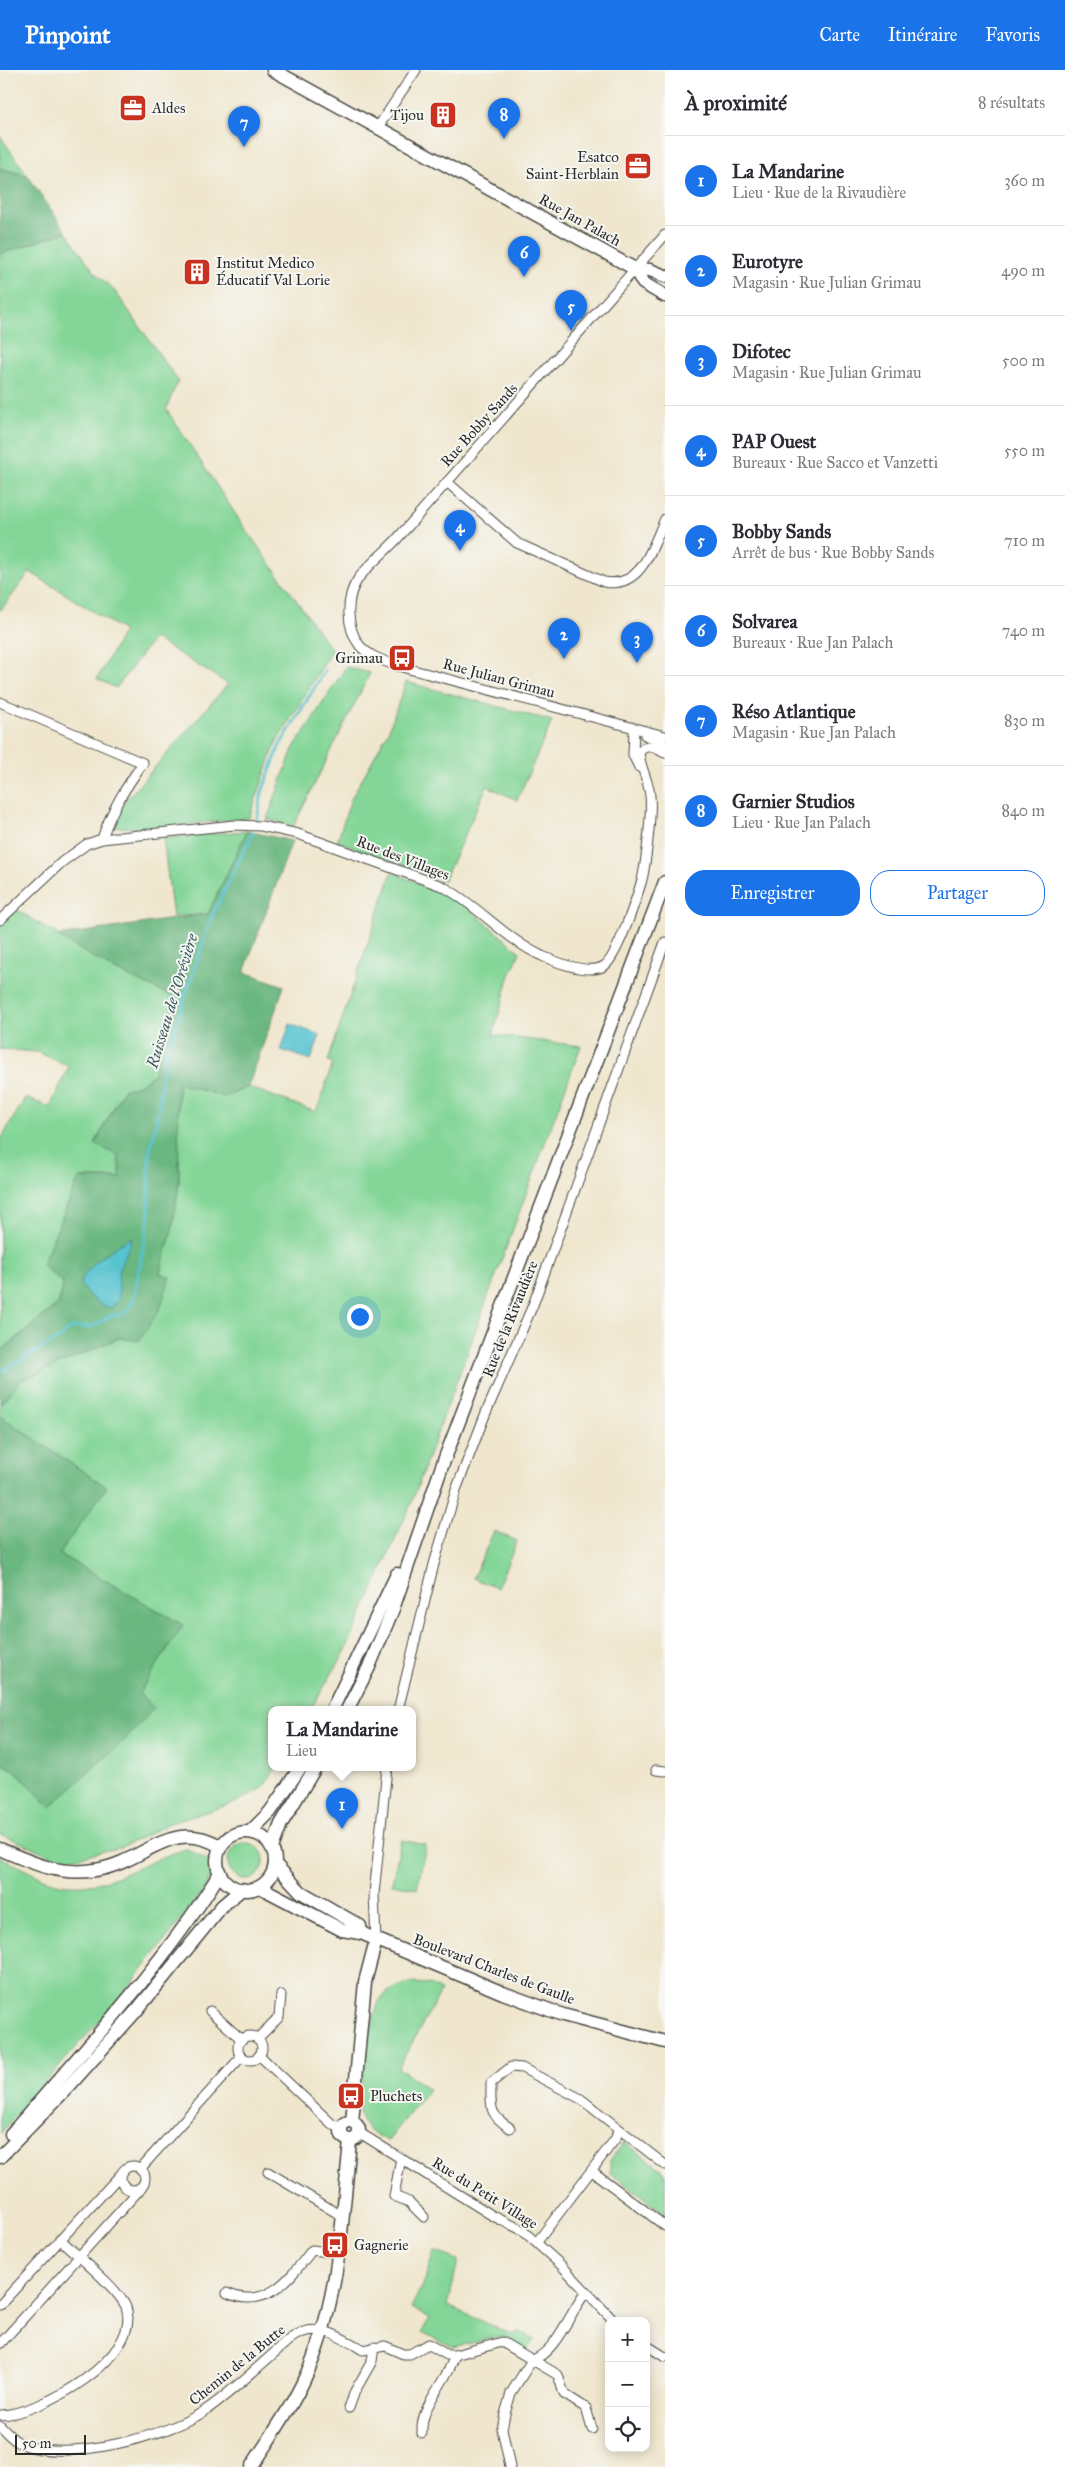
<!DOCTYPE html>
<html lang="fr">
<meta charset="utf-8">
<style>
body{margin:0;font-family:"IM FELL Great Primer",serif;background:#f7f7f7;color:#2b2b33}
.controls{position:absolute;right:15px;bottom:15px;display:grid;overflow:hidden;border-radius:10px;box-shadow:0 2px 12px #0003}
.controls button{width:45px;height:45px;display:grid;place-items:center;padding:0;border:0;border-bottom:1px solid #e1e1e2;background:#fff;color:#2b2b33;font:25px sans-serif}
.scale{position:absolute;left:15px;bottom:12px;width:71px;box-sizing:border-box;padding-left:5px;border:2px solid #2b2b2b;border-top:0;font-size:14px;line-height:18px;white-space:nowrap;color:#2b2b2b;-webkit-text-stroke:4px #f6f6f2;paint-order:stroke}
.you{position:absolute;left:359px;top:1246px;width:18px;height:18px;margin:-12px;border:4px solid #fff;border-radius:50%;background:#1a73e8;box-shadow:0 0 0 8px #1a73e833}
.badge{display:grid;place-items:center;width:32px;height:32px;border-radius:50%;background:#1a73e8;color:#fff;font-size:16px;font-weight:700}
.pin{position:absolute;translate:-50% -41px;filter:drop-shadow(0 1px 2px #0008)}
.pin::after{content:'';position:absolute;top:26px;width:18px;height:15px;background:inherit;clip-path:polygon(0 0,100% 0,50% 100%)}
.popup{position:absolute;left:268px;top:1636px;width:148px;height:65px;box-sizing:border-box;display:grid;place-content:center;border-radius:10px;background:#fff;filter:drop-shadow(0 1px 4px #0005);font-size:16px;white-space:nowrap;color:#7c7c81}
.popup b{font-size:19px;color:#2b2b33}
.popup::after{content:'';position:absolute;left:50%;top:100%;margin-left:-10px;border:10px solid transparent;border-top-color:#fff}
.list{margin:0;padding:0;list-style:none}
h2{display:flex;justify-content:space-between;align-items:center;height:65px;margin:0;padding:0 20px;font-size:21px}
h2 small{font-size:16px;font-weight:400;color:#7c7c81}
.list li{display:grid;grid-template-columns:32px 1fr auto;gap:15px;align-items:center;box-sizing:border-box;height:90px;padding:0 20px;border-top:1px solid #e1e1e2}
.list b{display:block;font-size:19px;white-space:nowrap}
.list p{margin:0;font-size:16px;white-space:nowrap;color:#7c7c81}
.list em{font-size:16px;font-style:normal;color:#7c7c81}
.actions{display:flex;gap:10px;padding:15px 20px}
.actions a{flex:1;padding:11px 0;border:1px solid #1a73e8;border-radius:20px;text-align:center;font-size:18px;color:#1a73e8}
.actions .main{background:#1a73e8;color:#fff}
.icon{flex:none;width:28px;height:28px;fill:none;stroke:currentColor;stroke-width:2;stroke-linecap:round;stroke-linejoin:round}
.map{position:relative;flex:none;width:665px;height:2397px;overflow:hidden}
header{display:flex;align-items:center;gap:30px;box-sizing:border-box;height:70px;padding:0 25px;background:#1a73e8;color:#fff}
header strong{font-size:24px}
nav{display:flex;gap:28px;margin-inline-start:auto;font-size:18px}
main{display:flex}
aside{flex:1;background:#fff}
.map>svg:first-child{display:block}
.green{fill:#83d697;stroke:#578061}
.forest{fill:#6ab780;stroke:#4a7156}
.water{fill:#57c3d0;stroke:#41777e}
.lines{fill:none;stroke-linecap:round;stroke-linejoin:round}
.stream{stroke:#57c3d0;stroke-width:3}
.street-casing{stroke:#484743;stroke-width:11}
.secondary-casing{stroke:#484743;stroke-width:15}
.street{stroke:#fff;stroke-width:9}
.secondary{stroke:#fff;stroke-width:12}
.labels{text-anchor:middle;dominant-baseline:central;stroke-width:4;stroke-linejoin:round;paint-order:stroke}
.poi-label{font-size:15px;fill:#2b2b2b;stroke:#f6f6f2;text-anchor:start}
.street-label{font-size:15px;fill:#2b2b2b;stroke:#f6f6f2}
.water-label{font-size:16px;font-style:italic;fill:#38595d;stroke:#f6f6f2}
</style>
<header>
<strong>Pinpoint</strong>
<nav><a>Carte</a><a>Itinéraire</a><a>Favoris</a></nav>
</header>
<main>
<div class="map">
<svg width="665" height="2397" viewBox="0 0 665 2397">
<rect width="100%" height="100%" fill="#f6f6f2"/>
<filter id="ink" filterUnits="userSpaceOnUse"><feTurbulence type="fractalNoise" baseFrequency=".02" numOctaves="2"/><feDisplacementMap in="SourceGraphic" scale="10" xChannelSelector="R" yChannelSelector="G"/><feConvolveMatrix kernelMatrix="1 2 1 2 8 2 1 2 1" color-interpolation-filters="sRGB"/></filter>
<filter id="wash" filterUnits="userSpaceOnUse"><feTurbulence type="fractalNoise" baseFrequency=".0096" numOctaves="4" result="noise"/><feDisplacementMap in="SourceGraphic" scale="20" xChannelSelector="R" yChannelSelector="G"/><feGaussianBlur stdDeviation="1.12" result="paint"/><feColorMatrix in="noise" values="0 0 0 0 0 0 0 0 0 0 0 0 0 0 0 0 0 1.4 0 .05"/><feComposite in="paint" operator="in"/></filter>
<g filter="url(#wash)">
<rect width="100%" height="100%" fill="#efe6cd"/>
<!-- green -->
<g class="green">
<polygon points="0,66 28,106 0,98"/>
<polygon points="66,162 95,203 114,220 178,311 166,339 244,457 332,580 276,673 249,748 142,759 110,756 119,738 228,614 154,568 116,618 97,609 124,561 30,502 0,541 0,184"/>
<polygon points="346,597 370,603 293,757 267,749 293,679"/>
<polygon points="406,612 552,651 517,730 487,716 444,810 337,772 351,729 388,662"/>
<polygon points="247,761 208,844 173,847 163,768"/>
<polygon points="392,802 460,831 520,882 509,908 493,965 581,976 411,1434 345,1582 310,1640 272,1640 272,1698 276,1698 263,1718 235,1733 170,1753 122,1777 73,1788 57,1788 0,1764 0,1692 19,1704 50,1737 153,1638 139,1623 183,1555 59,1484 106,1417 0,1346 0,1334 20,1311 119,1268 170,1207 160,1203 172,1160 179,1113 178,1013 225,1027 248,1017 316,1042 333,993 328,991"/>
<polygon points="17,840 113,899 176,928 153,1005 139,1015 123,1020 95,1073 118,1086 121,1108 79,1108 42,1195 63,1213 58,1234 0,1282 0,1071 25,1028 50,1037 69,996 37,982 0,979 0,854"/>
<polygon points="494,1461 517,1471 497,1518 473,1508"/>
<polygon points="401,1770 426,1775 417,1819 392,1814"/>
<circle cx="246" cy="1791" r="18"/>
<path d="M187 1779 212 1793V1804L204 1820 129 1917 0 2064V1787C15 1794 44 1811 60 1814 107 1822 144 1790 187 1779Z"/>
<path d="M410 1913 427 1914 441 1921 398 1998 429 2019 388 2071C377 2065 363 2059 360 2046 356 2029 371 1945 380 1930 386 1920 400 1916 410 1913Z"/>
<polygon points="624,2072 665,2102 665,2144 610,2103 610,2090"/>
<polygon points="434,2181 458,2190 448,2236 513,2265 520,2262 534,2269 527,2280 502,2266 453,2277 422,2262 430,2248 411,2238 426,2207"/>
</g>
<!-- forest -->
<g class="forest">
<polygon points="0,98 28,106 66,162 0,184"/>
<polygon points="247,761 292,771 244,902 284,916 248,1017 225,1027 178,1013 179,1113 172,1160 160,1203 170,1207 160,1239 139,1271 119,1268 20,1311 0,1334 0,1282 59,1234 63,1213 42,1195 79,1108 121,1108 118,1086 95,1074 123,1020 139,1015 153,1005 176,928 113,899 57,866 208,844"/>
<polygon points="0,1346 107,1417 59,1484 183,1555 139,1623 154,1638 130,1665 50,1737 19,1704 0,1692"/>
</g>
<!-- water -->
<g class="water">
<polygon points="290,954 320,965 311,990 281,980"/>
<path d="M133 1167C129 1178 122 1190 119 1200 117 1214 124 1228 111 1238 97 1234 87 1226 80 1213 90 1193 113 1177 133 1167Z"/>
</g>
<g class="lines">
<!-- stream -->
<g class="stream">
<polyline points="257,749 262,722 280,675 325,600"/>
<polyline points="0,1302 60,1268 71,1258 92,1257 112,1245 120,1245 128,1240 133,1230 149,1147 149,1085 157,1049 164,992 211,848 253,762"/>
</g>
</g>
</g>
<g filter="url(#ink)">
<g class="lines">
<!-- street casing -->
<g class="street-casing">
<g id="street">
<polyline points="378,57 416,0"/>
<path d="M665 165 396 470C384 483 368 495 358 509 345 528 346 558 360 576 369 586 382 590 394 595L665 666"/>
<path d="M447 412 517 473 604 512C642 519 652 477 665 449"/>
<path d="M0 632 143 693C126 717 111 740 102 769"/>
<polyline points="634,659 633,685 639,697"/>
<polyline points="645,665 665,675"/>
<path d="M0 850 62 792 87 774 102 769 234 755 261 756 298 764 442 816C478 835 505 869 542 886 556 892 589 905 604 896 617 888 637 826 642 810 646 793 652 742 650 726 649 711 640 698 639 682L645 677H653L665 683"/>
<polyline points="398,1640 434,1494 456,1420 485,1345 533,1235 665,872"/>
<polyline points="656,1700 665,1701"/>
<polyline points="376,1870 374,1824 387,1698"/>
<polyline points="210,1941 241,1969"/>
<circle cx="250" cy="1978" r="12"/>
<polyline points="258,1968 279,1947 281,1925"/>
<polyline points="260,1986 333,2055 342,2057"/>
<path d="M510 2058C488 2044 491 2037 491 2013L511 1997 522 1998 581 2029 665 2095"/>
<polyline points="360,2063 493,2146 522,2160 561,2195 614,2251"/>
<polyline points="401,2088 394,2126 409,2132 424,2147"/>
<circle cx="133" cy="2108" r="12"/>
<polyline points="140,2099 242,1986"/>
<polyline points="592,2101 665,2156"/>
<polyline points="268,2102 342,2146"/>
<polyline points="537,2172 616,2068 618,2059"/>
<path d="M227 2223C267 2241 290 2208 312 2180L338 2183"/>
<polyline points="0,2235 122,2103"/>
<polyline points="0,2274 141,2118"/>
<polyline points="646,2275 665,2287"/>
<polyline points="349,2338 355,2321 372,2291 374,2277"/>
<path d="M0 2345C41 2344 143 2287 126 2237 119 2219 75 2184 60 2169"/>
<path d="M0 2356C6 2362 13 2370 20 2373 62 2394 170 2366 206 2340 236 2319 262 2293 290 2269 316 2250 339 2266 363 2280L385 2276 403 2284H410L428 2274 447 2285H455L502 2272 558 2305 564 2324 586 2338 592 2359"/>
<path d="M422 2363C420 2335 447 2312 455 2285"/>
<path d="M510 2397 502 2359 505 2344 511 2323 532 2290C556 2283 570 2242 586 2222"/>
</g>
</g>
<!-- secondary casing -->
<g class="secondary-casing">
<g id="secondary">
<polyline points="273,0 635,199 650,200 665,206"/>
<polyline points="635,199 643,213 665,226"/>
<polyline points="332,1640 397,1504"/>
<polyline points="347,1640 369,1597 393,1539 442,1396 665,812"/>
<circle cx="246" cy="1791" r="29"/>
<polyline points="250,1762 270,1742 300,1698"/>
<polyline points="272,1778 281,1754 315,1698"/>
<path d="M0 1779C32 1793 60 1806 95 1800 145 1793 169 1747 220 1776"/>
<polyline points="275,1794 301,1822 360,1856 361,1863"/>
<polyline points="260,1817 342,1860 361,1863 503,1923 563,1945 665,1972"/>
<circle cx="350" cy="2061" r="9"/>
<polyline points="352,2052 365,1912 376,1870"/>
<path d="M11 2064C84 1980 161 1898 220 1803"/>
<polyline points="0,2087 69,2016 137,1940 222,1836 242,1819"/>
<path d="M251 2397C269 2369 289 2342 303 2312 339 2237 342 2152 350 2071"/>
</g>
</g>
<!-- street -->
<use href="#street" class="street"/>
<!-- secondary -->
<use href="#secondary" class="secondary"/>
</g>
</g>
<!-- icons -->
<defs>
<g id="office-square" transform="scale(1.4375)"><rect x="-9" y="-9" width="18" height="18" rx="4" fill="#c8321e" stroke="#f6f6f2"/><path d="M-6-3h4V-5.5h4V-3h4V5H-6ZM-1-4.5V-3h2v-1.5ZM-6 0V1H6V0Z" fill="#fff"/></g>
<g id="building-square" transform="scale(1.4375)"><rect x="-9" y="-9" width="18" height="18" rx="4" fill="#c8321e" stroke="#f6f6f2"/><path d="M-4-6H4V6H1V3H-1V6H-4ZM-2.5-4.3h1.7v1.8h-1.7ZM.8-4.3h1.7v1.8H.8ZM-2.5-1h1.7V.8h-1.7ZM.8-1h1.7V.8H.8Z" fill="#fff"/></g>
<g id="bus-square" transform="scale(1.4375)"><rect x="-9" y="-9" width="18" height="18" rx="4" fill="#c8321e" stroke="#f6f6f2"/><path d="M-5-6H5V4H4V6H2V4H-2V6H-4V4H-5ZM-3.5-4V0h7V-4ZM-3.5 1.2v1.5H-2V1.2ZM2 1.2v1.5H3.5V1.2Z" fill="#fff"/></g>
</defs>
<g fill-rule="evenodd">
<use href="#office-square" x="133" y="38"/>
<use href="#building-square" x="443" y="45"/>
<use href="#office-square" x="638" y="96"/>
<use href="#building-square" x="197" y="202"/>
<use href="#bus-square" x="402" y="588"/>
<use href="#bus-square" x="351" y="2026"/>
<use href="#bus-square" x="335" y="2175"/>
</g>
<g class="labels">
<!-- poi labels -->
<g class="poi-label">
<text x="152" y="38">Aldes</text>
<text x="424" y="45" text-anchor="end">Tijou</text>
<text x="619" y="87" text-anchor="end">Esatco<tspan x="619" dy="17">Saint-Herblain</tspan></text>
<text x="216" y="193">Institut Medico<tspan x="216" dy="17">Éducatif Val Lorie</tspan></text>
<text x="383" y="588" text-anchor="end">Grimau</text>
<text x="370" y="2026">Pluchets</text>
<text x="354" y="2175">Gagnerie</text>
</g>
<!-- street labels -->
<g class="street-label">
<text transform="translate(580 150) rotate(29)">Rue Jan Palach</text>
<text transform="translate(479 355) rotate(-48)">Rue Bobby Sands</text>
<text transform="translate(499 608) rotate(15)">Rue Julian Grimau</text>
<text transform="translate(403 788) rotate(21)">Rue des Villages</text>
<text transform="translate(510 1249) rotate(-68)">Rue de la Rivaudière</text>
<text transform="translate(494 1899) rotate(21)">Boulevard Charles de Gaulle</text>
<text transform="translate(485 2123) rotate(32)">Rue du Petit Village</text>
<text transform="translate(237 2295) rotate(-39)">Chemin de la Butte</text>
</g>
<!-- water labels -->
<g class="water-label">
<text transform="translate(172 931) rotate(-73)">Ruisseau de l'Orévière</text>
</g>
</g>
</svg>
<div class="controls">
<button>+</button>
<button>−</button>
<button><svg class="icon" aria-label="locate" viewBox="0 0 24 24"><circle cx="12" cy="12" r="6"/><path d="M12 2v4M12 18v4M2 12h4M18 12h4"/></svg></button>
</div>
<div class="scale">50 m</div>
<div class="you"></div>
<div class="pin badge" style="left:342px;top:1759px">1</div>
<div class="popup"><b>La Mandarine</b>Lieu</div>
<div class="pin badge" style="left:564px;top:589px">2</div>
<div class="pin badge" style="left:637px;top:593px">3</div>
<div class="pin badge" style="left:460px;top:481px">4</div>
<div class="pin badge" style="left:571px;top:261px">5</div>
<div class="pin badge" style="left:524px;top:207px">6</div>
<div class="pin badge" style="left:244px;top:77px">7</div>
<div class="pin badge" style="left:504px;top:69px">8</div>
</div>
<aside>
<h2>À proximité<small>8 résultats</small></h2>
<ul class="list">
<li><span class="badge">1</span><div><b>La Mandarine</b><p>Lieu · Rue de la Rivaudière</p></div><em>360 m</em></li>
<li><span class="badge">2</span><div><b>Eurotyre</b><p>Magasin · Rue Julian Grimau</p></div><em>490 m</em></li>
<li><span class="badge">3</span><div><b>Difotec</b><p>Magasin · Rue Julian Grimau</p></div><em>500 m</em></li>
<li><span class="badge">4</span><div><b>PAP Ouest</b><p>Bureaux · Rue Sacco et Vanzetti</p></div><em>550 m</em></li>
<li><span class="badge">5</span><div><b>Bobby Sands</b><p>Arrêt de bus · Rue Bobby Sands</p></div><em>710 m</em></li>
<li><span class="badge">6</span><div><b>Solvarea</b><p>Bureaux · Rue Jan Palach</p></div><em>740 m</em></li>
<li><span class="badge">7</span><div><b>Réso Atlantique</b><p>Magasin · Rue Jan Palach</p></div><em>830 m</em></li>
<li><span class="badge">8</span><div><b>Garnier Studios</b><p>Lieu · Rue Jan Palach</p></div><em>840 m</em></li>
</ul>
<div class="actions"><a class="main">Enregistrer</a><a>Partager</a></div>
</aside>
</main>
